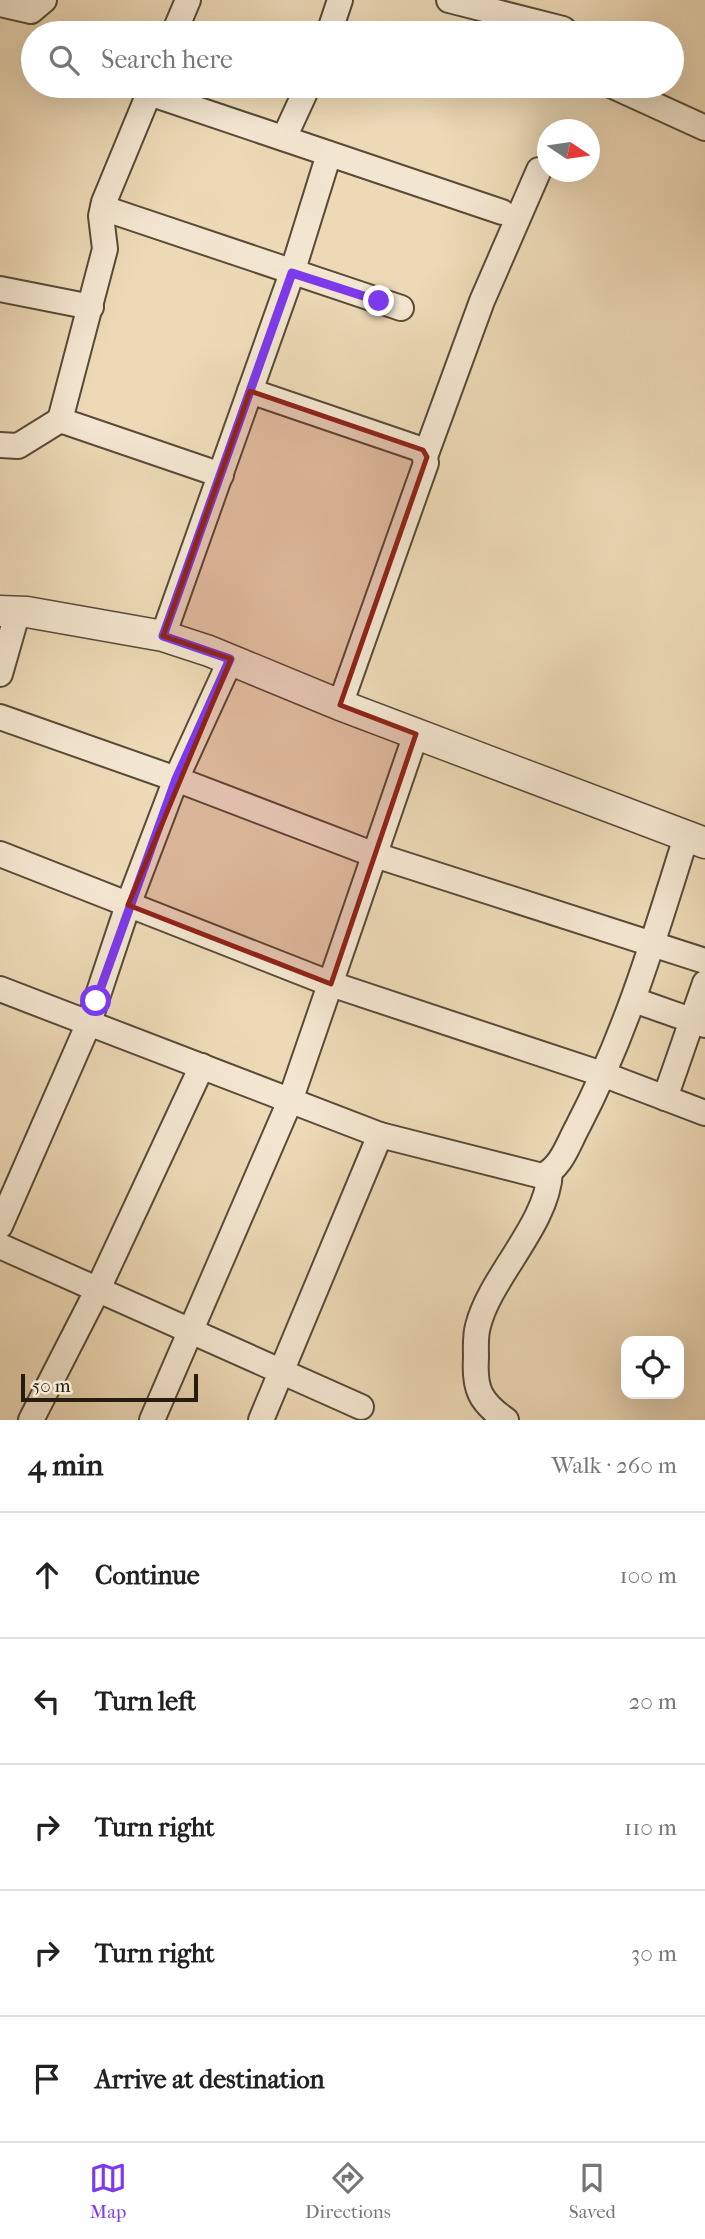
<!DOCTYPE html>
<meta charset="utf-8">
<style>
body{margin:0;font-family:"IM FELL French Canon",serif;background:#f2f2f2;color:#222}
.controls{position:absolute;right:21px;bottom:21px;display:grid;overflow:hidden;border-radius:14px;box-shadow:0 7px 28px #0002}
.controls button{width:63px;height:63px;display:grid;place-items:center;padding:0;border:0;border-bottom:2px solid #e0e0e0;background:#fff;color:#222;font:35px sans-serif}
.compass{position:absolute;left:537px;top:119px;width:63px;height:63px;border-radius:50%;background:#fff;box-shadow:0 7px 28px #0002;rotate:103deg}
.scale{position:absolute;left:21px;bottom:18px;width:177px;box-sizing:border-box;padding-left:7px;border:4px solid #271c0d;border-top:0;font-size:19px;line-height:24px;white-space:nowrap;color:#271c0d;-webkit-text-stroke:5px #f3e6d0;paint-order:stroke}
.stop{position:absolute;width:21px;height:21px;margin:-16px;border:5px solid #7c3aed;border-radius:50%;background:#fff}
.stop.end{background:#7c3aed;border-color:#fff;box-shadow:0 2px 7px #0008}
.list{margin:0;padding:0;list-style:none}
h2{display:flex;justify-content:space-between;align-items:center;height:91px;margin:0;padding:0 28px;font-size:30px}
h2 small{font-size:23px;font-weight:400;color:#767676}
.list li{display:grid;grid-template-columns:46px 1fr auto;gap:21px;align-items:center;box-sizing:border-box;height:126px;padding:0 28px;border-top:2px solid #e0e0e0}
.list b{display:block;font-size:26px;white-space:nowrap}
.list em{font-size:23px;font-style:normal;color:#767676}
.icon{flex:none;width:38px;height:38px;fill:none;stroke:currentColor;stroke-width:2;stroke-linecap:round;stroke-linejoin:round}
.map{position:relative;flex:none;width:705px;height:1420px;overflow:hidden}
.search{position:absolute;background:#fff;box-shadow:0 7px 28px #0002;left:21px;right:21px;top:21px;height:77px;display:flex;align-items:center;gap:18px;box-sizing:border-box;padding:0 24px;border-radius:38px;color:#767676;font-size:26px}
.sheet{height:721px;background:#fff}
nav{display:flex;justify-content:space-around;align-items:center;box-sizing:border-box;height:98px;border-top:2px solid #e0e0e0;background:#fff;font-size:19px;color:#767676}
nav a{display:grid;justify-items:center;gap:4px}
nav .on{color:#7c3aed}
.map>svg:first-child{display:block}
.lines{fill:none;stroke-linecap:round;stroke-linejoin:round}
.minor-casing{stroke:#584b37;stroke-width:28}
.tertiary-casing{stroke:#584b37;stroke-width:33}
.minor{stroke:#f3e6d0;stroke-width:24}
.tertiary{stroke:#f3e6d0;stroke-width:30}
.route{stroke:#7c3aed;stroke-width:9}
.marked{fill:#8f2418;fill-opacity:0.2;stroke:#8f2418;stroke-width:5;stroke-linejoin:round}
</style>
<div class="map">
<svg width="705" height="1420" viewBox="0 0 705 1420">
<rect width="100%" height="100%" fill="#edd9b6"/>
<filter id="stains"><feTurbulence type="fractalNoise" baseFrequency=".00286" numOctaves="4"/><feColorMatrix values="0 0 0 0 .2 0 0 0 0 .09 0 0 0 0 .02 0 0 0 .5 -.17"/></filter>
<radialGradient id="worn" r=".72"><stop offset=".6" stop-color="#630" stop-opacity="0"/><stop offset="1" stop-color="#630" stop-opacity=".3"/></radialGradient>
<g class="lines">
<!-- minor casing -->
<g class="minor-casing">
<g id="minor">
<polyline points="449,0 563,29 567,33"/>
<polyline points="0,4 31,11 44,0"/>
<polyline points="174,33 188,0"/>
<polyline points="329,33 340,0"/>
<polyline points="152,86 104,202 101,216 105,249 60,420 221,475"/>
<polyline points="613,86 705,128"/>
<polyline points="149,93 502,212"/>
<polyline points="284,138 308,86"/>
<polyline points="103,208 401,308"/>
<polyline points="0,289 91,307"/>
<polyline points="250,391 423,450 426,463 340,705"/>
<polyline points="0,445 18,446 60,420"/>
<polyline points="426,454 482,301 539,170"/>
<polyline points="163,636 292,273 329,154"/>
<polyline points="0,674 18,611"/>
<polyline points="0,717 176,779 375,855 705,961"/>
<polyline points="0,854 331,984 605,1075 705,1113"/>
<path d="M0 989 380 1135 542 1176C562 1167 568 1144 578 1126 626 1034 655 936 686 837"/>
<polyline points="634,1000 705,1025"/>
<polyline points="665,1098 705,983"/>
<polyline points="0,1226 88,1025 128,905 176,779 231,659"/>
<polyline points="0,1246 361,1407"/>
<polyline points="31,1420 97,1291 202,1066"/>
<polyline points="152,1420 290,1101 416,734"/>
<polyline points="261,1420 380,1135"/>
<path d="M506 1420C480 1402 474 1389 476 1358 476 1348 475 1336 478 1326 490 1277 548 1224 550 1172"/>
</g>
</g>
<!-- tertiary casing -->
<g class="tertiary-casing">
<polyline id="tertiary" points="0,611 27,612 163,636 209,651 340,705 705,843"/>
</g>
<!-- minor -->
<use href="#minor" class="minor"/>
<!-- tertiary -->
<use href="#tertiary" class="tertiary"/>
</g>
<g class="lines">
<!-- route -->
<polyline class="route" points="96,1001 176,779 230,659 163,636 292,273 379,301"/>
</g>
<!-- marked area -->
<path class="marked" d="M250 391 423 450 427 457 340 705 416 734 331 984 128 905 231 659 163 636Z"/>
<rect width="100%" height="100%" filter="url(#stains)"/>
<rect width="100%" height="100%" fill="url(#worn)"/>
</svg>
<div class="controls">
<button><svg class="icon" aria-label="locate" viewBox="0 0 24 24"><circle cx="12" cy="12" r="6"/><path d="M12 2v4M12 18v4M2 12h4M18 12h4"/></svg></button>
</div>
<svg class="compass" viewBox="-18 -18 36 36"><path d="M0-13l5 13h-10z" fill="#e53935"/><path d="M0 13l5-13h-10z" fill="#767676"/></svg>
<div class="scale">50 m</div>
<div class="stop" style="left:96px;top:1001px"></div>
<div class="stop end" style="left:379px;top:301px"></div>
<div class="search"><svg class="icon" aria-label="search" viewBox="0 0 24 24"><circle cx="10" cy="10" r="6"/><path d="M15 15l6 6"/></svg>Search here</div>
</div>
<section class="sheet">
<h2>4 min<small>Walk · 260 m</small></h2>
<ul class="list">
<li><svg class="icon" aria-label="ahead" viewBox="0 0 24 24"><path d="M12 20V5M6 11l6-6 6 6"/></svg><div><b>Continue</b></div><em>100 m</em></li>
<li><svg class="icon" aria-label="left" viewBox="0 0 24 24"><path d="M17 20v-9H6M10 6l-5 5 5 5"/></svg><div><b>Turn left</b></div><em>20 m</em></li>
<li><svg class="icon" aria-label="right" viewBox="0 0 24 24"><path d="M7 20v-9h11M14 6l5 5-5 5"/></svg><div><b>Turn right</b></div><em>110 m</em></li>
<li><svg class="icon" aria-label="right" viewBox="0 0 24 24"><path d="M7 20v-9h11M14 6l5 5-5 5"/></svg><div><b>Turn right</b></div><em>30 m</em></li>
<li><svg class="icon" aria-label="arrive" viewBox="0 0 24 24"><path d="M6 21V4h12l-3 4 3 4H6"/></svg><div><b>Arrive at destination</b></div></li>
</ul>
</section>
<nav>
<a class="on"><svg class="icon" aria-label="map" viewBox="0 0 24 24"><path d="M3 6l6-2 6 2 6-2v14l-6 2-6-2-6 2zM9 4v14M15 6v14"/></svg>Map</a>
<a><svg class="icon" aria-label="directions" viewBox="0 0 24 24"><path d="M12 3l9 9-9 9-9-9zM9 14v-3h6M13 9l2 2-2 2"/></svg>Directions</a>
<a><svg class="icon" aria-label="saved" viewBox="0 0 24 24"><path d="M7 4h10v16l-5-4-5 4z"/></svg>Saved</a>
</nav>
